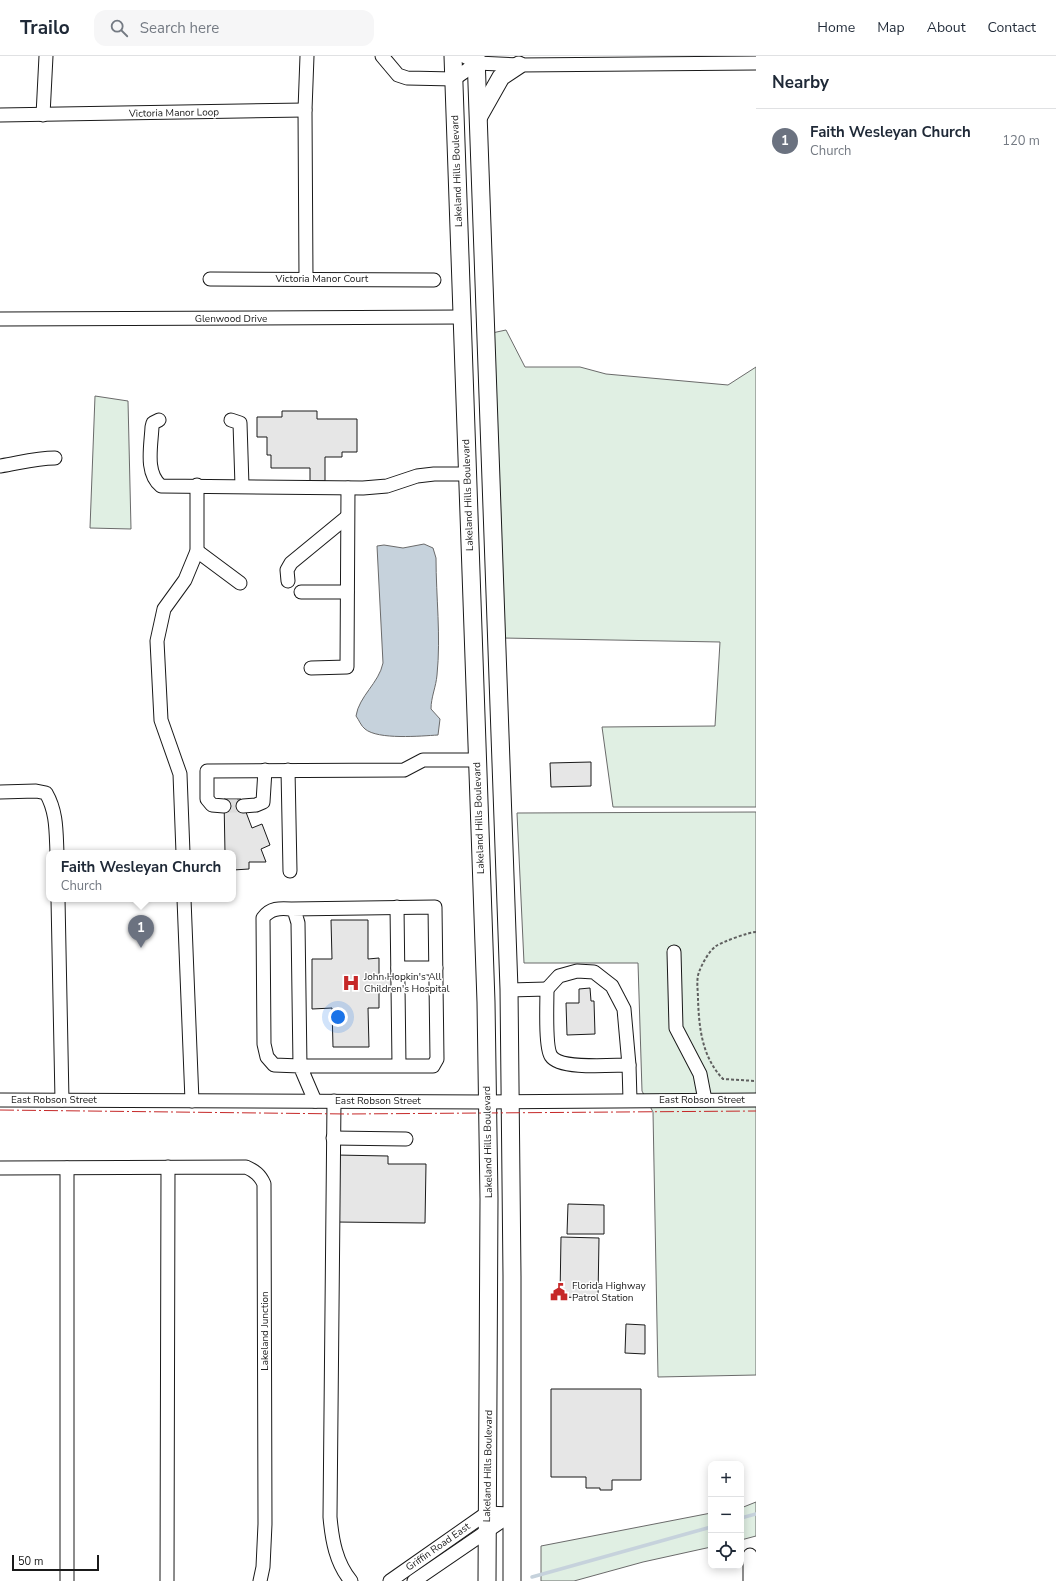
<!DOCTYPE html>
<meta charset="utf-8">
<style>
body{margin:0;font-family:"Nunito Sans",sans-serif;background:#f6f6f7;color:#1f2937}
.controls{position:absolute;right:12px;bottom:12px;display:grid;overflow:hidden;border-radius:8px;box-shadow:0 2px 10px #0003}
.controls button{width:36px;height:36px;display:grid;place-items:center;padding:0;border:0;border-bottom:1px solid #e0e1e3;background:#fff;color:#1f2937;font:20px sans-serif}
.scale{position:absolute;left:12px;bottom:10px;width:87px;box-sizing:border-box;padding-left:4px;border:2px solid #1a1a1a;border-top:0;font-size:11px;line-height:14px;white-space:nowrap;color:#1a1a1a;-webkit-text-stroke:3px #fff;paint-order:stroke}
.you{position:absolute;left:338px;top:961px;width:14px;height:14px;margin:-10px;border:3px solid #fff;border-radius:50%;background:#1a73e8;box-shadow:0 0 0 6px #1a73e833}
.badge{display:grid;place-items:center;width:26px;height:26px;border-radius:50%;background:#0f766e;color:#fff;font-size:13px;font-weight:700}
.pin{position:absolute;translate:-50% -33px;filter:drop-shadow(0 1px 2px #0008)}
.pin::after{content:'';position:absolute;top:21px;width:14px;height:12px;background:inherit;clip-path:polygon(0 0,100% 0,50% 100%)}
.popup{position:absolute;left:46px;top:794px;width:190px;height:52px;box-sizing:border-box;display:grid;place-content:center;border-radius:8px;background:#fff;filter:drop-shadow(0 1px 3px #0005);font-size:13px;white-space:nowrap;color:#747a83}
.popup b{font-size:15px;color:#1f2937}
.popup::after{content:'';position:absolute;left:50%;top:100%;margin-left:-8px;border:8px solid transparent;border-top-color:#fff}
.list{margin:0;padding:0;list-style:none}
h2{display:flex;justify-content:space-between;align-items:center;height:52px;margin:0;padding:0 16px;font-size:17px}
h2 small{font-size:13px;font-weight:400;color:#747a83}
.list li{display:grid;grid-template-columns:26px 1fr auto;gap:12px;align-items:center;box-sizing:border-box;height:64px;padding:0 16px;border-top:1px solid #e0e1e3}
.list b{display:block;font-size:15px;white-space:nowrap}
.list p{margin:0;font-size:13px;white-space:nowrap;color:#747a83}
.list em{font-size:13px;font-style:normal;color:#747a83}
.icon{flex:none;width:22px;height:22px;fill:none;stroke:currentColor;stroke-width:2;stroke-linecap:round;stroke-linejoin:round}
.map{position:relative;flex:none;width:756px;height:1525px;overflow:hidden}
header{display:flex;align-items:center;gap:24px;box-sizing:border-box;height:56px;padding:0 20px;background:#fff;border-bottom:1px solid #e0e1e3}
header strong{font-size:19px}
nav{display:flex;gap:22px;margin-inline-start:auto;font-size:14px}
.search{width:280px;height:36px;background:#f6f6f7;display:flex;align-items:center;gap:10px;box-sizing:border-box;padding:0 14px;border-radius:12px;color:#747a83;font-size:15px}
main{display:flex}
aside{flex:1;background:#fff}
.map>svg:first-child{display:block}
.green{fill:#e0efe3;stroke:#6a6a6a}
.water{fill:#c6d2dc;stroke:#6a6a6a}
.lines{fill:none;stroke-linecap:round;stroke-linejoin:round}
.stream{stroke:#c6d2dc;stroke-width:3.5}
.building{fill:#e6e6e6;stroke:#1a1a1a}
.minor-tunnel{stroke:#ddd;stroke-width:13;stroke-dasharray:13 6;stroke-linecap:butt}
.minor-casing{stroke:#1a1a1a;stroke-width:15}
.major-casing{stroke:#1a1a1a;stroke-width:19}
.path{stroke:#5f5f5f;stroke-width:2;stroke-dasharray:3 2;stroke-linecap:butt}
.minor{stroke:#fff;stroke-width:13}
.major{stroke:#fff;stroke-width:17}
.power{stroke:#c62828;stroke-width:1;stroke-dasharray:14 3 2 3;stroke-linecap:butt}
.labels{text-anchor:middle;dominant-baseline:central;stroke-width:3;stroke-linejoin:round;paint-order:stroke}
.street-label{font-size:10px;fill:#1a1a1a;stroke:#fff}
.poi-label{font-size:10px;fill:#1a1a1a;stroke:#fff;text-anchor:start}
</style>
<header>
<strong>Trailo</strong>
<div class="search"><svg class="icon" aria-label="search" viewBox="0 0 24 24"><circle cx="10" cy="10" r="6"/><path d="M15 15l6 6"/></svg>Search here</div>
<nav><a>Home</a><a>Map</a><a>About</a><a>Contact</a></nav>
</header>
<main>
<div class="map">
<svg width="756" height="1525" viewBox="0 0 756 1525">
<rect width="100%" height="100%" fill="#fff"/>
<!-- green -->
<g class="green">
<polygon points="506,274 525,311 580,311 606,318 728,329 756,311 756,751 613,751 602,671 715,670 720,586 502,582 492,277"/>
<polygon points="95,340 128,345 131,473 90,472"/>
<polygon points="756,756 756,1319 658,1321 653,1056 642,1035 638,907 524,907 517,757"/>
<polygon points="756,1446 756,1480 741,1484 741,1452"/>
<polygon points="711,1457 711,1491 643,1506 574,1525 541,1525 541,1490"/>
</g>
<!-- water -->
<path class="water" d="M424 488 433 492 436 502C436 541 441 580 437 619 436 631 431 641 431 653L440 663 438 679C421 680 378 684 365 673 361 670 359 664 356 660 359 640 379 627 383 607L377 490 384 489 403 492Z"/>
<g class="lines">
<!-- stream -->
<g class="stream">
<polyline points="741,1462 756,1458"/>
<polyline points="532,1521 711,1471"/>
</g>
</g>
<!-- building -->
<g class="building">
<polygon points="282,355 317,355 317,363 357,363 357,396 342,396 342,401 325,401 325,425 310,425 310,412 271,412 271,399 267,399 267,381 257,381 257,361 282,361"/>
<polygon points="591,706 591,730 551,731 550,707"/>
<polygon points="224,743 241,743 252,772 262,768 270,789 261,793 266,806 249,806 249,813 233,814 233,797 225,797"/>
<polygon points="331,864 368,864 368,903 379,902 379,922 393,922 393,934 379,934 379,952 368,952 369,991 333,991 332,952 312,953 312,903 332,903"/>
<polygon points="590,932 591,945 594,945 595,978 567,979 566,947 579,947 579,933"/>
<polygon points="336,1099 388,1100 388,1108 426,1108 425,1167 336,1166"/>
<polygon points="568,1148 604,1149 604,1178 567,1178"/>
<polygon points="561,1181 599,1182 598,1242 560,1241"/>
<polygon points="626,1268 645,1269 645,1298 625,1297"/>
<polygon points="551,1333 641,1333 641,1424 612,1424 612,1434 600,1434 600,1432 586,1432 586,1421 551,1421"/>
</g>
<g class="lines">
<!-- minor-tunnel -->
<polyline class="minor-tunnel" points="224,750 243,750"/>
<!-- minor casing -->
<g class="minor-casing">
<g id="minor">
<polyline points="382,0 398,19 407,22 454,23 477,7"/>
<polyline points="464,0 477,7 519,9 756,7"/>
<polyline points="0,59 305,54"/>
<polyline points="43,59 46,0"/>
<polyline points="210,223 434,224"/>
<polyline points="306,223 305,54 307,0"/>
<polyline points="0,263 462,261"/>
<path d="M159 364 153 367 152 371C151 391 145 417 161 430L363 432 387 430 417 420 434 418H468"/>
<polyline points="231,364 240,367 242,430"/>
<path d="M0 410C19 407 36 402 55 402"/>
<polyline points="197,495 240,527"/>
<polyline points="288,525 287,514 291,507 347,461"/>
<polyline points="301,536 347,536"/>
<polyline points="311,612 347,611 348,432"/>
<polyline points="288,714 290,815"/>
<path d="M0 736 36 735 46 737C57 756 56 776 57 797"/>
<polyline points="224,750 212,749 207,743 207,715 404,714 423,704 478,704"/>
<polyline points="243,750 256,749 263,746 265,714"/>
<polyline points="183,797 180,718 161,664 157,585 164,553 185,524 197,495 197,429"/>
<polyline points="58,843 62,1044"/>
<polyline points="184,843 192,1045"/>
<polyline points="397,851 399,1009"/>
<path d="M291 853 435 851 437 1003 433 1010H300L298 867 295 857 291 853C280 852 270 852 263 862L264 988 267 1001 274 1009 300 1010 315 1045"/>
<polyline points="674,896 676,972 700,1018 705,1044"/>
<polyline points="398,912 436,912"/>
<polyline points="547,933 559,920 577,915 594,916 612,930 624,953 629,1009"/>
<path d="M509 934 547 933C547 946 545 991 551 1000 560 1014 612 1009 629 1009L630 1044"/>
<polyline points="0,1044 488,1046 756,1044"/>
<path d="M334 1045 330 1461C332 1484 336 1507 351 1525"/>
<polyline points="333,1082 406,1083"/>
<path d="M0 1112 246 1111C255 1115 260 1119 264 1128L265 1468 263 1511 260 1525"/>
<polyline points="67,1525 67,1112"/>
<polyline points="167,1525 168,1111"/>
<polyline points="390,1525 487,1457 512,1458"/>
<polyline points="414,1525 512,1458"/>
<polyline points="750,1525 750,1499"/>
</g>
</g>
<!-- major casing -->
<g class="major-casing">
<g id="major">
<polyline points="453,0 486,946 489,1143 487,1525"/>
<polyline points="476,0 509,933 512,1220 512,1525"/>
<polyline points="479,60 501,21 519,9"/>
</g>
</g>
<!-- path -->
<path class="path" d="M756 876C749 876 722 886 716 890 709 895 702 908 699 916 696 924 698 934 698 943 699 972 702 1001 723 1023L756 1025"/>
<!-- minor -->
<use href="#minor" class="minor"/>
<!-- major -->
<use href="#major" class="major"/>
<!-- power -->
<polyline class="power" points="0,1054 347,1058 756,1055"/>
</g>
<!-- icons -->
<defs>
<g id="hospital-bare" transform="scale(1.38)"><path d="M-5-5h3v3.5h4V-5h3V5h-3V1.5h-4V5h-3Z" fill="#c62828" stroke="#fff" stroke-width="2.5" paint-order="stroke"/></g>
<g id="civic-bare" transform="scale(1.38)"><path d="M-.6-6.5H3V-4.5H.6V-3L4-1V1h2V6H-6V1h2V-1L-.6-3ZM-1.2 2.5V6h2.4V2.5Z" fill="#c62828" stroke="#fff" stroke-width="2.5" paint-order="stroke"/></g>
</defs>
<g fill-rule="evenodd">
<use href="#hospital-bare" x="351" y="927"/>
<use href="#civic-bare" x="559" y="1236"/>
</g>
<g class="labels">
<!-- street labels -->
<g class="street-label">
<text transform="translate(174 57) rotate(-1)">Victoria Manor Loop</text>
<text transform="translate(457 115) rotate(-92)">Lakeland Hills Boulevard</text>
<text x="322" y="223">Victoria Manor Court</text>
<text x="231" y="263">Glenwood Drive</text>
<text transform="translate(468 439) rotate(-92)">Lakeland Hills Boulevard</text>
<text transform="translate(479 762) rotate(-92)">Lakeland Hills Boulevard</text>
<text x="54" y="1044">East Robson Street</text>
<text x="702" y="1044">East Robson Street</text>
<text x="378" y="1045">East Robson Street</text>
<text transform="translate(488 1086) rotate(-91)">Lakeland Hills Boulevard</text>
<text transform="translate(265 1275) rotate(-90)">Lakeland Junction</text>
<text transform="translate(488 1410) rotate(-89)">Lakeland Hills Boulevard</text>
<text transform="translate(438 1491) rotate(-35)">Griffin Road East</text>
</g>
<!-- poi labels -->
<g class="poi-label">
<text x="364" y="921">John Hopkin's All<tspan x="364" dy="12">Children's Hospital</tspan></text>
<text x="572" y="1230">Florida Highway<tspan x="572" dy="12">Patrol Station</tspan></text>
</g>
</g>
</svg>
<div class="controls">
<button>+</button>
<button>−</button>
<button><svg class="icon" aria-label="locate" viewBox="0 0 24 24"><circle cx="12" cy="12" r="6"/><path d="M12 2v4M12 18v4M2 12h4M18 12h4"/></svg></button>
</div>
<div class="scale">50 m</div>
<div class="you"></div>
<div class="pin badge" style="left:141px;top:892px;background:#6b7280">1</div>
<div class="popup"><b>Faith Wesleyan Church</b>Church</div>
</div>
<aside>
<h2>Nearby<small></small></h2>
<ul class="list">
<li><span class="badge" style="background:#6b7280">1</span><div><b>Faith Wesleyan Church</b><p>Church</p></div><em>120 m</em></li>
</ul>
</aside>
</main>
